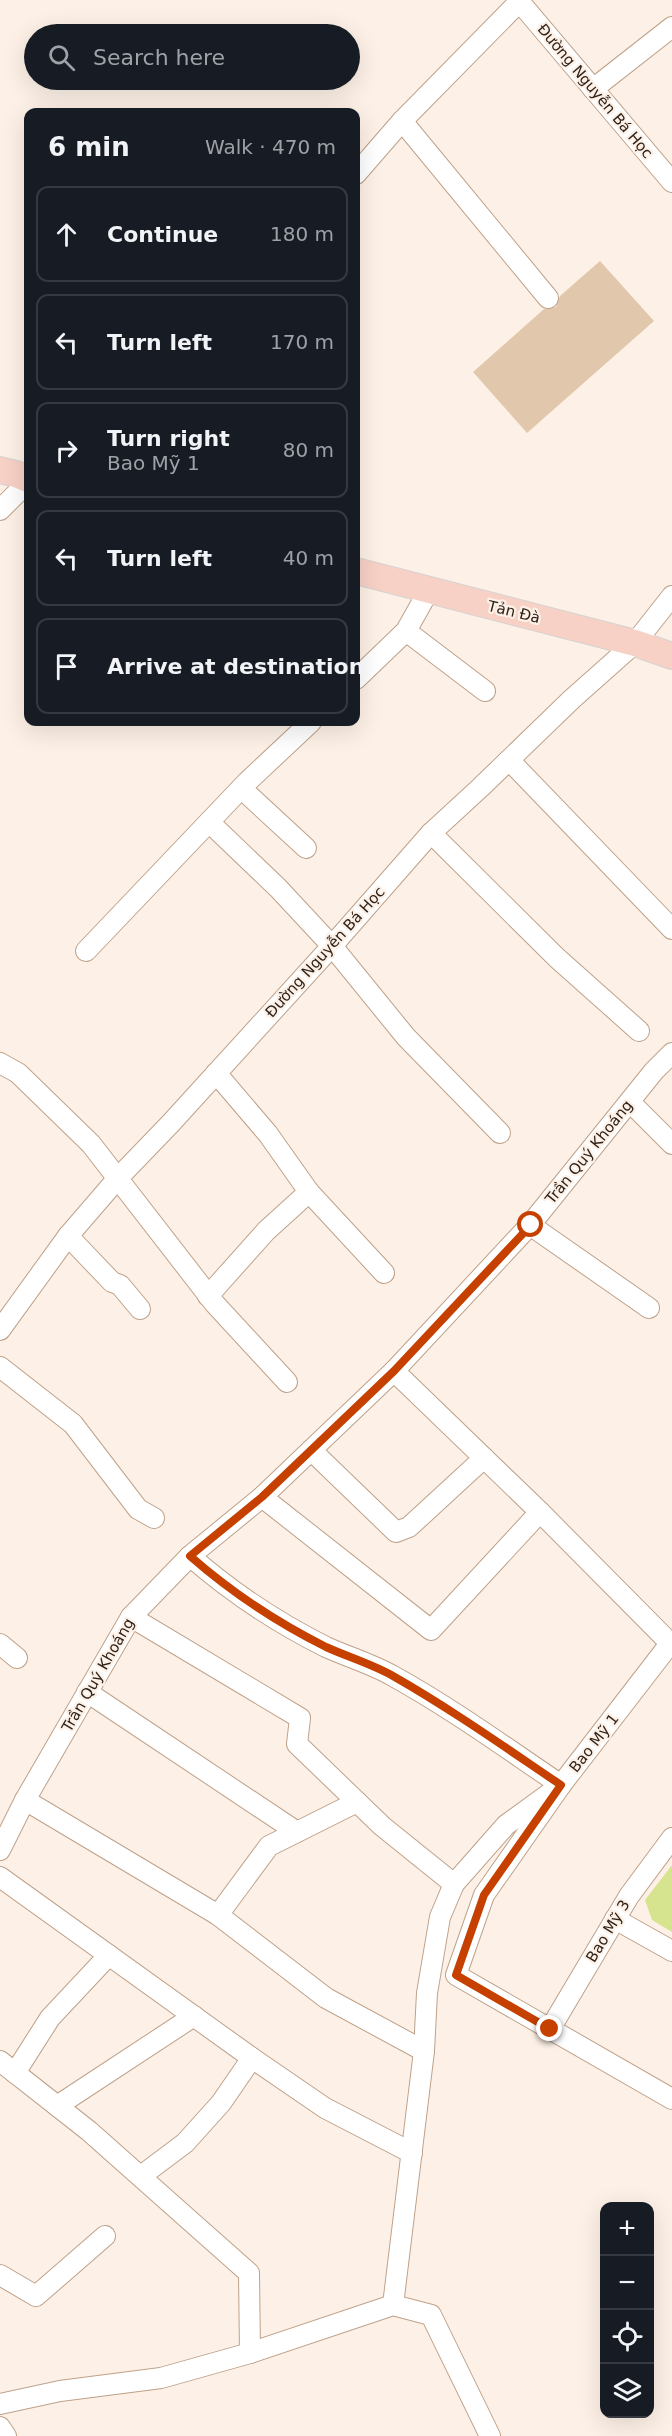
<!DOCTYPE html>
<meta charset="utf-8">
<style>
body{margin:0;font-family:"DejaVu Sans",sans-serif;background:#242831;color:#f1f3f6}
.controls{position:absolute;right:18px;bottom:18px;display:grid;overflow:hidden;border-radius:12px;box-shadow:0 6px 24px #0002}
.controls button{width:54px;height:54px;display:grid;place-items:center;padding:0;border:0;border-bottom:2px solid #363941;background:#171b24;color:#f1f3f6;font:30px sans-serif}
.stop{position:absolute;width:18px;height:18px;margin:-14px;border:4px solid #c64000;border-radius:50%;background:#fff}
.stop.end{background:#c64000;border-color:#fff;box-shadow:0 2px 6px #0008}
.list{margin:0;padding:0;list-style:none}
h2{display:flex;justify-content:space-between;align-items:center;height:78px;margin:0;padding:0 24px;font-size:26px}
h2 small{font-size:20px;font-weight:400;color:#9ea1a6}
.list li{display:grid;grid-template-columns:39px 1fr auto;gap:18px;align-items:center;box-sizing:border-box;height:96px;margin:0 12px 12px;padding:0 12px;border:2px solid #363941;border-radius:12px}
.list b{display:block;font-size:22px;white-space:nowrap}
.list p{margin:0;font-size:20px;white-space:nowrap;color:#9ea1a6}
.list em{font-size:20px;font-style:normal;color:#9ea1a6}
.icon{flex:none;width:33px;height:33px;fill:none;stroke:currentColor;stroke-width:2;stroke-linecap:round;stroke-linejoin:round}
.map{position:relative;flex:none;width:672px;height:2436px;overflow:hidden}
.search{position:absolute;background:#171b24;box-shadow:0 6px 24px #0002;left:24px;top:24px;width:336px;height:66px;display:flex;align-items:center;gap:15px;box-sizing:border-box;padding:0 21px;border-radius:33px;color:#9ea1a6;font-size:22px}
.panel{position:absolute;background:#171b24;box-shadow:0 6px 24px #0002;left:24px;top:108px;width:336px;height:618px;border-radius:12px}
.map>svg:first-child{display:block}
.green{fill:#d6e490}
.building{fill:#e1c7ab}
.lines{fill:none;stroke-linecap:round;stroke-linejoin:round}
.minor-casing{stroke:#bfa189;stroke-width:22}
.major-casing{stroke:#d5d3d1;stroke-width:28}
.minor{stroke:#fff;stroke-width:20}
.major{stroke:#f7d1c6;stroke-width:26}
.route{stroke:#c64000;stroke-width:8}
.labels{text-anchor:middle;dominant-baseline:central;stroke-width:4.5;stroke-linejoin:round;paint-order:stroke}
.street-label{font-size:15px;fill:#2e2219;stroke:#fdf1e7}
</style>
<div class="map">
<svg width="672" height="2436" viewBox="0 0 672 2436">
<rect width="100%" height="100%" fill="#fdf1e7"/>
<!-- green -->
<polygon class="green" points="672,1865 672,1932 652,1920 645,1900"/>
<!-- building -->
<polygon class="building" points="600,261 654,321 527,433 473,372 544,309 556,307 560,296"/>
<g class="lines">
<!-- minor casing -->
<g class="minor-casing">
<g id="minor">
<polyline points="518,0 672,182"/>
<polyline points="593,89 672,27"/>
<polyline points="402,121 548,298"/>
<polyline points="356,174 402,121 519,2"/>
<polyline points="0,510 28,482"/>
<polyline points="406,631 485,691"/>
<polyline points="356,679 406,631 429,590"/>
<polyline points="509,760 672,929"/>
<polyline points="242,789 306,848"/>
<polyline points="209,822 278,888 332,946 406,1037 500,1133"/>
<polyline points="431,833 557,958 639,1031"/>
<polyline points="86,951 247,782 311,722"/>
<polyline points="0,1063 18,1073 91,1144 215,1304 287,1382"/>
<polyline points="216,1073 268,1134 309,1192 384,1273"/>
<polyline points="630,1102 672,1144"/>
<polyline points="530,1225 649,1308"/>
<polyline points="68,1236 112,1282 120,1285 140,1309"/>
<polyline points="208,1296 266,1231 309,1192"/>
<polyline points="0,1330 68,1236 118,1178 171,1123 332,946 431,833 481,787 572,699 635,643 672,596"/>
<polyline points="0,1367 73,1424 138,1509 154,1518"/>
<polyline points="394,1371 540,1512 672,1645"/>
<polyline points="311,1450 396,1532 409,1527 484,1458"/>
<polyline points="262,1497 431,1630 540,1512"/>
<path d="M190 1556C231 1592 278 1623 326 1647 348 1657 372 1664 393 1676 451 1708 506 1748 561 1785L506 1825 454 1884 440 1917 427 1993 424 2051 393 2305"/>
<polyline points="131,1617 300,1718 297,1744 382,1826 454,1884"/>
<polyline points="672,1641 561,1785 484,1895 456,1975 672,2099"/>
<polyline points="0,1644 17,1658"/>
<polyline points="87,1692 297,1832"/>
<polyline points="25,1800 218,1915 326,1998 424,2051"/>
<polyline points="0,1850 25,1800 131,1617 190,1556 262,1497 394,1371 530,1225 654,1071 672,1053"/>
<polyline points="0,1877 252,2058 325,2108 412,2153"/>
<polyline points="218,1915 269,1846 357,1802"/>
<polyline points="615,1919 672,1951"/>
<polyline points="550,2029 629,1896 672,1838"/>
<polyline points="0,2061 89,2131 249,2273 250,2353"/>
<polyline points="15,2073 50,2018 109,1955"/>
<polyline points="57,2106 194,2016"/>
<polyline points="141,2176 185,2143 221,2103 252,2058"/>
<polyline points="0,2275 36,2296 105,2236"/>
<polyline points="0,2404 60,2391 161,2378 250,2353 393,2305 431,2315 490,2436"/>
<polyline points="0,2427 6,2436"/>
</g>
</g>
<!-- major casing -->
<g class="major-casing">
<g id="major">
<polyline points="0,470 16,474 28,479"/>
<polyline points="356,571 635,643 672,656"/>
</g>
</g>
<!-- minor -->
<use href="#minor" class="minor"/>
<!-- major -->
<use href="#major" class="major"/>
</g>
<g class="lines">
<!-- route -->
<path class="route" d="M531 1225 394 1371 262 1497 190 1556C231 1592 278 1623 326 1647 348 1657 372 1664 393 1676 451 1709 506 1748 561 1785L484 1895 456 1975 550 2029"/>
</g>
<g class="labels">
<!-- street labels -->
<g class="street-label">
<text transform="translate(595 91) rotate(50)">Đường Nguyễn Bá Học</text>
<text transform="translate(514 612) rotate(14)">Tản Đà</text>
<text transform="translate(325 952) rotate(-48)">Đường Nguyễn Bá Học</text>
<text transform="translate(589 1152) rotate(-51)">Trần Quý Khoáng</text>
<text transform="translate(98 1675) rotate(-60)">Trần Quý Khoáng</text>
<text transform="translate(594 1743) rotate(-52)">Bao Mỹ 1</text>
<text transform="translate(608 1931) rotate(-59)">Bao Mỹ 3</text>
</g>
</g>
</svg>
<div class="controls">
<button>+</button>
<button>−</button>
<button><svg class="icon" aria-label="locate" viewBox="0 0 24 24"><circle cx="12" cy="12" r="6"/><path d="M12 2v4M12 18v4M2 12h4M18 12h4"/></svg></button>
<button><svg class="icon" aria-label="layers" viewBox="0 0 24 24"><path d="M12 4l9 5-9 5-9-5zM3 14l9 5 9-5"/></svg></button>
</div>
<div class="stop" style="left:531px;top:1225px"></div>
<div class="stop end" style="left:550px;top:2029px"></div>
<div class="search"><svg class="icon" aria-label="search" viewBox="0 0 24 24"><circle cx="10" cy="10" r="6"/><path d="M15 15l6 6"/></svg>Search here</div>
<section class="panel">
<h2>6 min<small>Walk · 470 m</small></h2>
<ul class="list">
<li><svg class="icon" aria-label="ahead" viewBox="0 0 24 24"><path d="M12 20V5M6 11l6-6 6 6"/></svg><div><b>Continue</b></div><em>180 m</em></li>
<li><svg class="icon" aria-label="left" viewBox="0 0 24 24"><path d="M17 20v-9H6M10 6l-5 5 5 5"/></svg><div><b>Turn left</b></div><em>170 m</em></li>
<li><svg class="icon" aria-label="right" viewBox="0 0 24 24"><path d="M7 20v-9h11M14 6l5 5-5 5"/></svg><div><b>Turn right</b><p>Bao Mỹ 1</p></div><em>80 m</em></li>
<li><svg class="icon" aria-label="left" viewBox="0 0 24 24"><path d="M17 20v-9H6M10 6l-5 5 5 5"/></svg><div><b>Turn left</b></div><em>40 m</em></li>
<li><svg class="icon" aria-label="arrive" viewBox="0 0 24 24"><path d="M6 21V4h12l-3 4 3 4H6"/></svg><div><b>Arrive at destination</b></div></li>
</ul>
</section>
</div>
